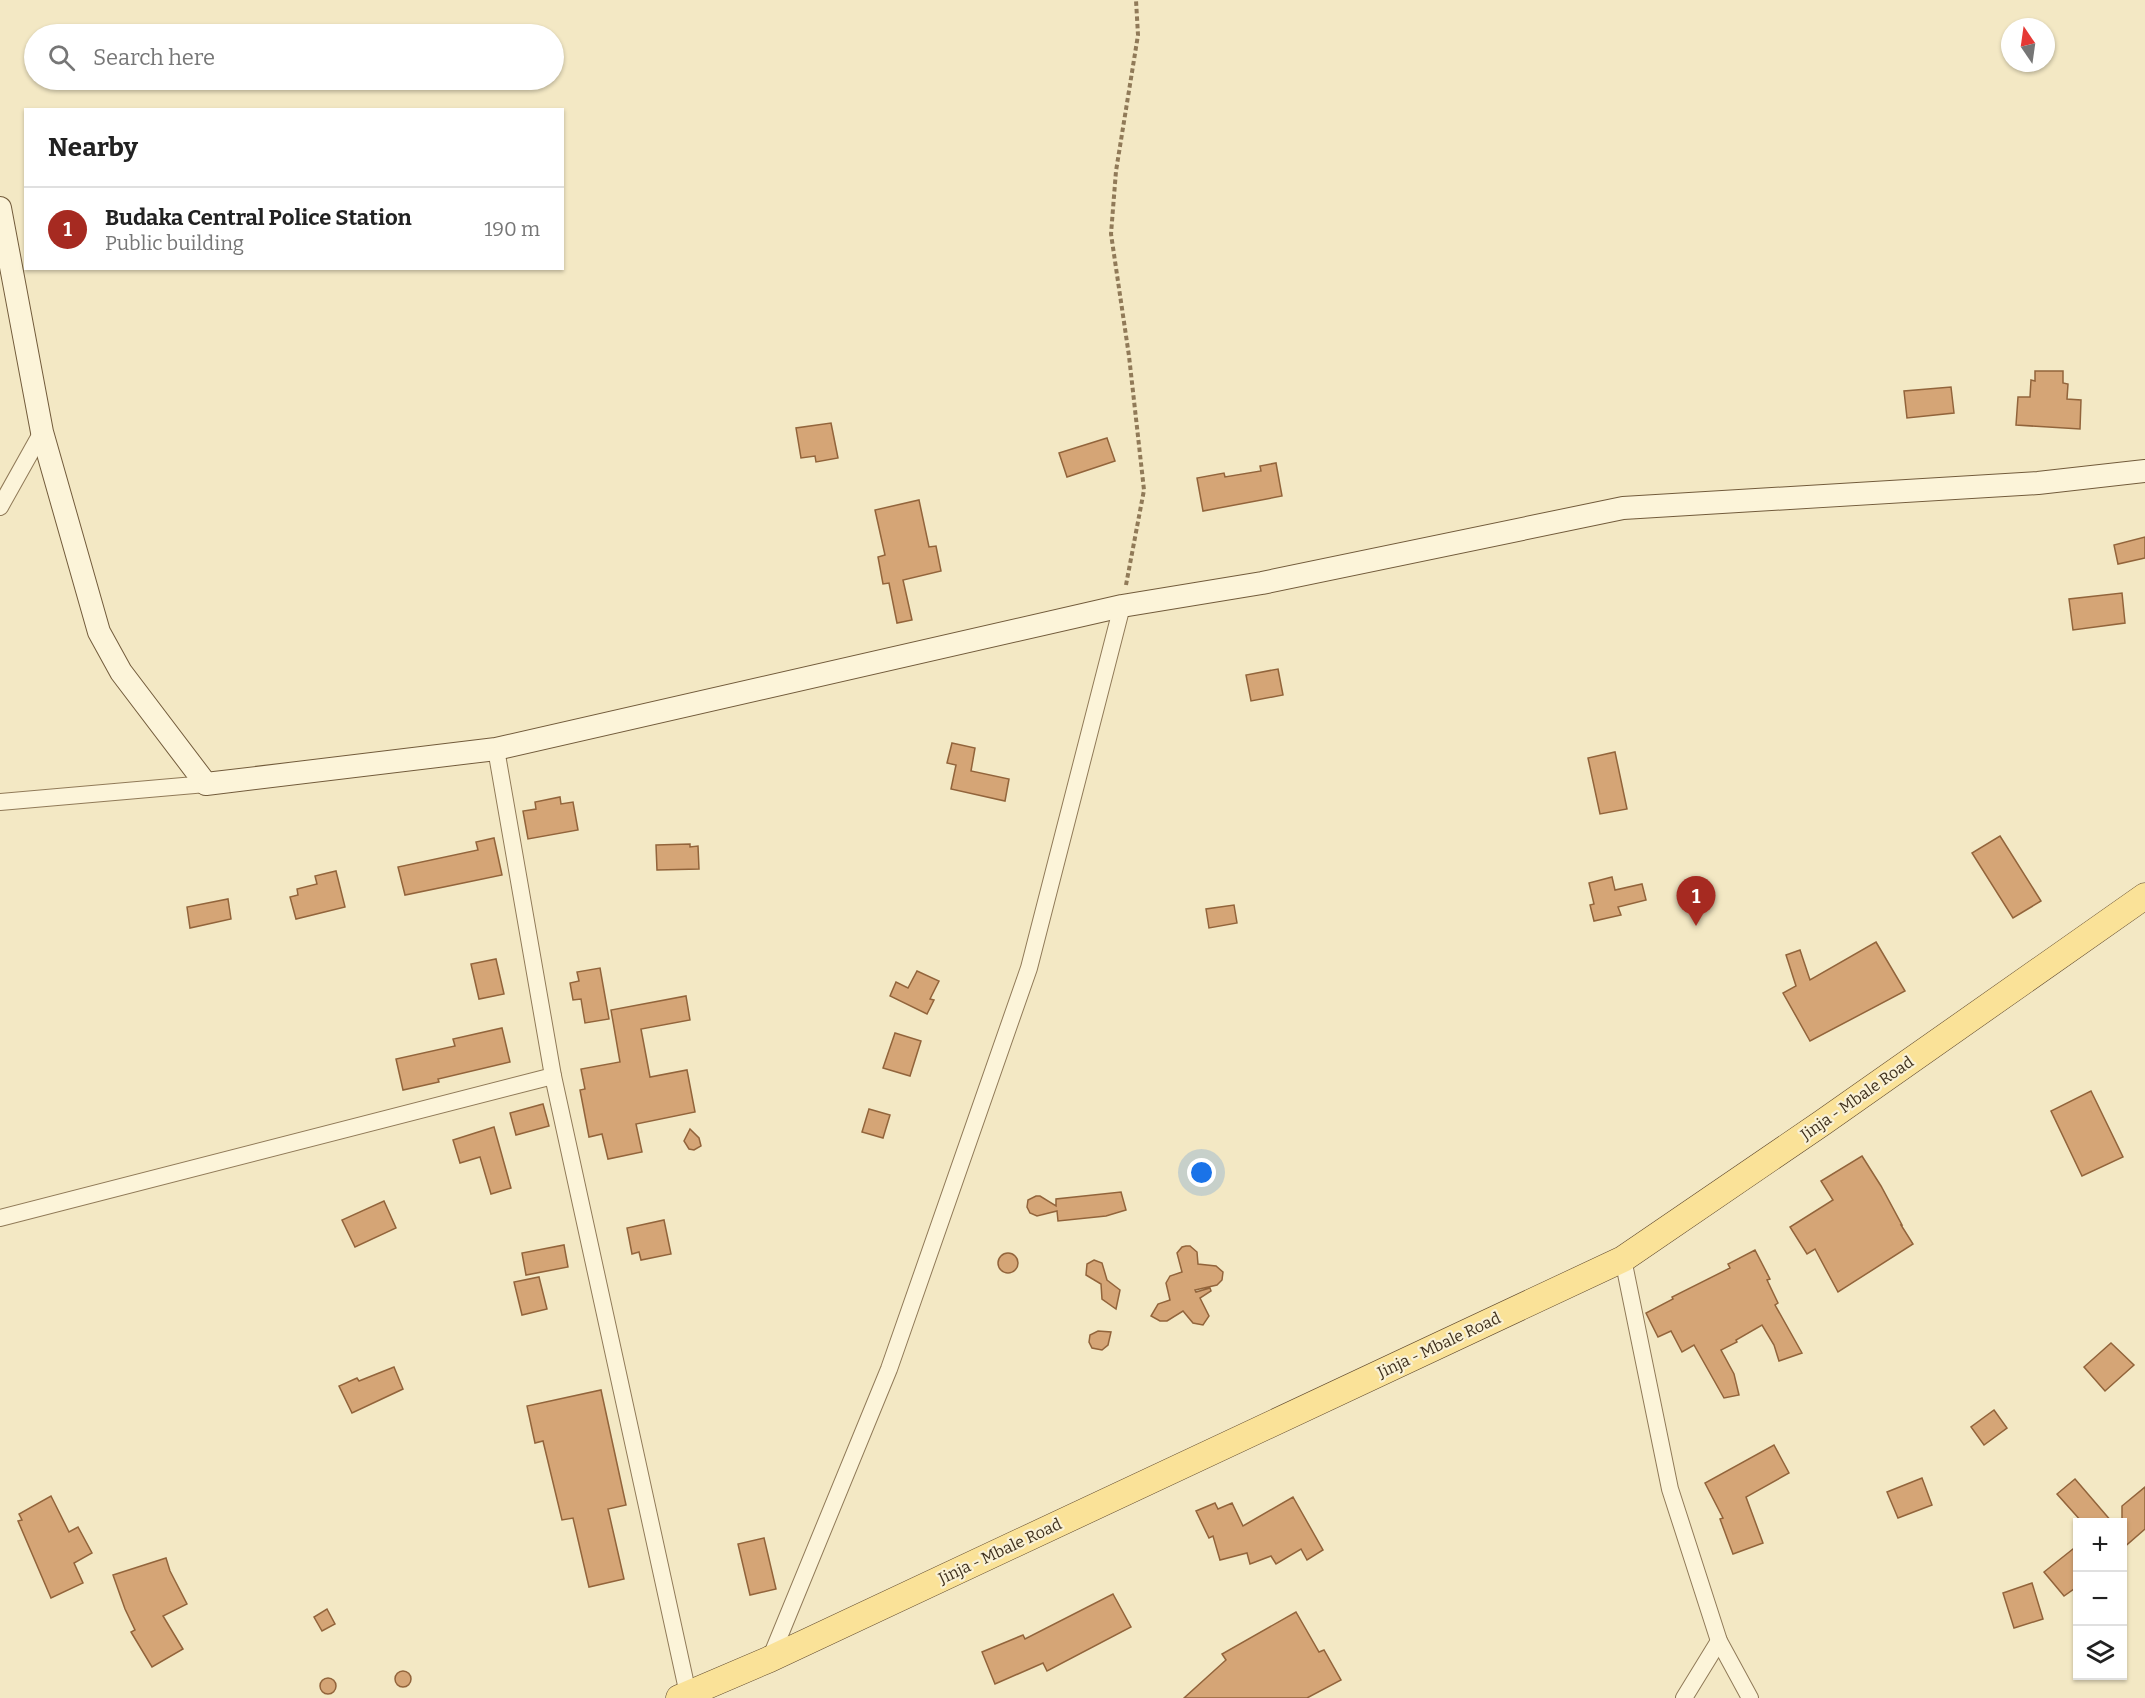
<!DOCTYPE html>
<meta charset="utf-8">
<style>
body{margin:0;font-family:Bitter,serif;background:#f2f2f2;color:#222}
.controls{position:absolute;right:18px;bottom:18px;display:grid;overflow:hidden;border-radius:0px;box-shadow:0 2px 4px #0004}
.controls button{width:54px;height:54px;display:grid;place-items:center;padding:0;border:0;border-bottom:2px solid #e0e0e0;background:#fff;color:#222;font:30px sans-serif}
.compass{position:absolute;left:2001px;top:18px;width:54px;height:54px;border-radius:50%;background:#fff;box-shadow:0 2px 4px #0004;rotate:347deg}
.you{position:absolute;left:1202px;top:1173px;width:21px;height:21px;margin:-15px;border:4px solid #fff;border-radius:50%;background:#1a73e8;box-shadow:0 0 0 9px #1a73e833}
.badge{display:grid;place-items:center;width:39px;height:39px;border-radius:50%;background:#a62a21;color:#fff;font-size:20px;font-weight:700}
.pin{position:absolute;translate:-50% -50px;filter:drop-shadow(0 2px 3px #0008)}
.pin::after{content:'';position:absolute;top:32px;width:21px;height:18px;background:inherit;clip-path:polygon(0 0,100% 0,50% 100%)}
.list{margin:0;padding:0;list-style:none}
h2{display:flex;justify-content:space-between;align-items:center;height:78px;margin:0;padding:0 24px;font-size:26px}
h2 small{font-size:20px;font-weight:400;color:#767676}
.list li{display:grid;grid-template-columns:39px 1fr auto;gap:18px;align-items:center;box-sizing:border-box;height:84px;padding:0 24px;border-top:2px solid #e0e0e0}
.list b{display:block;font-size:22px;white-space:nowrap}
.list p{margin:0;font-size:20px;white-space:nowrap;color:#767676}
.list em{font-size:20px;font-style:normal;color:#767676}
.icon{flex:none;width:33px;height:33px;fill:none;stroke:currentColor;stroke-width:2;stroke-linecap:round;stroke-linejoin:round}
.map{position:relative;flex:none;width:2145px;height:1698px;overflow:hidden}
.search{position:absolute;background:#fff;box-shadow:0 2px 4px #0004;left:24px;top:24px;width:540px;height:66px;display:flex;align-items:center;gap:15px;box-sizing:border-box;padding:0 21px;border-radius:33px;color:#767676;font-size:22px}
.panel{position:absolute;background:#fff;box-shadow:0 2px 4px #0004;left:24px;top:108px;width:540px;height:162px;border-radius:0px}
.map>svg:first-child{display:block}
.building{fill:#d5a576;stroke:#92643b;stroke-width:1.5}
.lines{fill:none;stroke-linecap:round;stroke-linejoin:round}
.street-casing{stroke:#907a58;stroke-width:18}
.secondary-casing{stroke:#725b3b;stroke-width:24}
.primary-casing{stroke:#5e472c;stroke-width:27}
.path{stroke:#907a58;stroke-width:4;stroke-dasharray:4.5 3;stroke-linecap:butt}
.street{stroke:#fcf4d9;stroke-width:16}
.secondary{stroke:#fcf4d9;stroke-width:22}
.primary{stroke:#fae298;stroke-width:26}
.labels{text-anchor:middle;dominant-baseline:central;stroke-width:4.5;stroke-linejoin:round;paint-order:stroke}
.street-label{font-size:16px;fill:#3f301d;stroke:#f9f1d5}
</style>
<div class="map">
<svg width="2145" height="1698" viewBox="0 0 2145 1698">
<rect width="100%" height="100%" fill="#f3e8c4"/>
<!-- building -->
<g class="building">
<polygon points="2035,371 2063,371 2063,383 2068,384 2067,399 2081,400 2080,429 2016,425 2018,397 2030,397 2031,380 2035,381"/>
<polygon points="1951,387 1954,413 1907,418 1904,391"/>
<polygon points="831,423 838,458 816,462 815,456 801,458 796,428"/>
<polygon points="1107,438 1115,461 1067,477 1059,453"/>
<polygon points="1276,463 1282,496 1203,511 1197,478 1224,473 1225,477 1261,471 1260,466"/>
<polygon points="919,500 929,547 936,546 941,571 903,580 912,620 897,623 889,583 883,584 878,557 885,555 875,510"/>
<polygon points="2145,537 2145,558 2118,564 2114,545"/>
<polygon points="2122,593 2125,623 2073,630 2069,599"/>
<polygon points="1278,669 1283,695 1251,701 1246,675"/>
<polygon points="952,743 975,748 971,771 1009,779 1005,801 951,789 956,765 947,763"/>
<polygon points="1615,752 1627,809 1600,814 1588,758"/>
<polygon points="560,797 561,804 573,802 578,830 528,839 523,811 536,809 535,802"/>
<polygon points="2000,836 2041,901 2013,918 1972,853"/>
<polygon points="494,838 502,875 405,895 398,867 478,850 476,842"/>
<polygon points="690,844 690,847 698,846 699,869 657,870 656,845"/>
<polygon points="336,871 345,907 296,919 290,897 298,895 297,889 317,884 315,876"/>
<polygon points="1612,877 1615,890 1642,884 1646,900 1618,907 1621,915 1594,921 1590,905 1594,904 1589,883"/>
<polygon points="228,899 231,919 190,928 187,907"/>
<polygon points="1234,905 1237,923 1209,928 1206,909"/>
<polygon points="1876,942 1905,991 1810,1041 1783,993 1796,986 1786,955 1800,950 1810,980"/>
<polygon points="496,959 504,994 479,999 471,964"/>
<polygon points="600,968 609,1019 585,1023 581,999 573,1000 570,983 579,981 577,972"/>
<polygon points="917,971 939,981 930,999 934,1000 927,1014 890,996 896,982 908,988"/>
<polygon points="686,996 690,1020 641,1029 650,1077 687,1070 695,1112 636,1124 642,1152 608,1159 602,1134 589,1137 580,1090 585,1089 581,1069 620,1062 611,1010"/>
<polygon points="502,1028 510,1062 438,1079 439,1082 403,1090 396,1059 455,1046 453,1039"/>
<polygon points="895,1033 921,1041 910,1076 883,1068"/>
<polygon points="2091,1091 2123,1157 2082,1176 2051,1111"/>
<polygon points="543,1104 549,1126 516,1135 510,1113"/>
<polygon points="869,1109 890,1115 883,1138 862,1132"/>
<polygon points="494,1127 511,1188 491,1194 480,1157 460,1163 453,1140"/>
<polygon points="690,1129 699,1138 701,1146 694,1150 689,1149 684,1141"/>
<polygon points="1862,1156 1881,1186 1902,1225 1901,1225 1913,1244 1838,1292 1815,1249 1807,1254 1790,1227 1833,1200 1821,1181"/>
<polygon points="1121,1192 1126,1210 1106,1216 1058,1221 1057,1211 1037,1216 1030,1213 1027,1207 1028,1200 1036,1196 1040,1196 1056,1206 1056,1199"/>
<polygon points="384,1201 396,1228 355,1247 342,1220"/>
<polygon points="664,1220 671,1254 641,1260 639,1252 632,1254 627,1228"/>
<polygon points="564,1245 568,1267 526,1275 522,1253"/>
<polygon points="1186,1246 1190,1246 1197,1252 1198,1264 1216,1266 1223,1272 1222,1280 1217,1285 1195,1290 1196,1292 1210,1288 1211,1291 1200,1298 1209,1316 1203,1325 1193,1323 1183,1311 1167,1321 1160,1321 1151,1316 1158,1304 1170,1300 1166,1283 1170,1276 1182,1272 1177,1253 1182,1247"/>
<polygon points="1755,1250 1770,1279 1767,1280 1778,1303 1775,1305 1802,1353 1779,1361 1774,1345 1762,1325 1736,1340 1737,1342 1721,1350 1734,1374 1739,1395 1724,1398 1694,1345 1682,1352 1671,1331 1658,1337 1646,1313 1673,1299 1672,1297 1730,1268 1728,1264"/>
<circle cx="1008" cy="1263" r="10"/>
<polygon points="1094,1260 1102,1263 1107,1280 1120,1290 1116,1309 1102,1299 1101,1284 1086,1275 1087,1264"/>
<polygon points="539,1277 547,1309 522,1315 514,1282"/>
<polygon points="1098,1331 1111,1332 1108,1345 1102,1350 1092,1348 1089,1342 1090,1335"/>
<polygon points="2111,1343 2134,1365 2105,1391 2084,1367"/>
<polygon points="394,1367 403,1389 352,1413 339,1386 357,1378 359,1381"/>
<polygon points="601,1390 626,1505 608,1509 624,1579 589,1587 573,1518 562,1520 543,1441 535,1443 527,1406"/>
<polygon points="1994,1410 2007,1428 1984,1445 1971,1427"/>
<polygon points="1774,1445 1789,1473 1746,1497 1763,1543 1733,1554 1720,1519 1723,1518 1705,1483"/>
<polygon points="1922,1478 1932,1505 1898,1518 1887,1492"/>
<polygon points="2075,1479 2112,1522 2082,1522 2057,1494"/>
<polygon points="2145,1487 2145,1529 2122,1549 2122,1506"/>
<polygon points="51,1496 69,1532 78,1527 92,1553 74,1563 83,1583 51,1598 18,1521 22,1520 19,1514"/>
<polygon points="1293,1497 1323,1550 1307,1560 1301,1549 1276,1564 1271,1556 1250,1564 1247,1553 1220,1560 1213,1536 1209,1538 1196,1511 1215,1503 1218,1509 1232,1503 1243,1526"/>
<polygon points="764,1538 776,1589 750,1595 738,1544"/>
<polygon points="2078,1545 2078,1586 2064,1596 2044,1572"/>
<polygon points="166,1558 170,1571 187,1604 163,1616 183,1649 152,1667 131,1632 135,1630 125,1609 113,1575"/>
<polygon points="2032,1583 2043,1619 2014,1628 2003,1593"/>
<polygon points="1113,1594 1131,1627 1047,1671 1043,1663 995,1684 982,1652 1023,1635 1025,1639"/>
<polygon points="327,1609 335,1624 322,1631 314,1617"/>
<polygon points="1296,1612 1319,1652 1324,1650 1341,1680 1307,1698 1184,1698 1226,1660 1222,1654"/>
<circle cx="403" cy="1679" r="8"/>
<circle cx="328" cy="1686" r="8"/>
</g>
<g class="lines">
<!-- street casing -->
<g class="street-casing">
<g id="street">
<polyline points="0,507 42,432"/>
<polyline points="496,749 553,1076 688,1694"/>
<polyline points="0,802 206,784"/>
<polyline points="0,1218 553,1076"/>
<polyline points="1623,1259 1670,1489 1719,1641 1750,1698"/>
<polyline points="770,1659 889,1369 1029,968 1122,606"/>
<polyline points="1684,1698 1719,1641"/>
</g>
</g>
<!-- secondary casing -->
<g class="secondary-casing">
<polyline id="secondary" points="0,208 42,432 99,632 121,672 206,784 496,749 1122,606 1262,583 1623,508 2038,483 2145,471"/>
</g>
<!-- primary casing -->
<g class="primary-casing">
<polyline id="primary" points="679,1698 770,1659 1623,1259 1822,1123 2145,896"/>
</g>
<!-- path -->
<polyline class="path" points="1126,585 1144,490 1129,356 1111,234 1116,171 1138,35 1136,0"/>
<!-- street -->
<use href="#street" class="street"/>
<!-- secondary -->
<use href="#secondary" class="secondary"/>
<!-- primary -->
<use href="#primary" class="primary"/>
</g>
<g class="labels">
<!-- street labels -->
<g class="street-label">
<text transform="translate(1857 1098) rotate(-35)">Jinja - Mbale Road</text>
<text transform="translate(1439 1345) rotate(-25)">Jinja - Mbale Road</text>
<text transform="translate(1000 1551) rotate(-25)">Jinja - Mbale Road</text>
</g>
</g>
</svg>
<div class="controls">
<button>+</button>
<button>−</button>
<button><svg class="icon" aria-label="layers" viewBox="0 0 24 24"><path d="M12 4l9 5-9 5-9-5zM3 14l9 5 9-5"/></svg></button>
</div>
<svg class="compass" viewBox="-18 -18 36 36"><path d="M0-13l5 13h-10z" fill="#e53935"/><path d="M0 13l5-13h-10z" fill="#767676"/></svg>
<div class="you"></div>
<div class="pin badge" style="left:1696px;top:926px">1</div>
<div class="search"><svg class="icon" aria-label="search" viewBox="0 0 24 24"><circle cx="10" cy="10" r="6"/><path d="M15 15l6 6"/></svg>Search here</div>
<section class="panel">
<h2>Nearby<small></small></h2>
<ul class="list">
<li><span class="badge">1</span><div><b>Budaka Central Police Station</b><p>Public building</p></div><em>190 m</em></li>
</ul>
</section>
</div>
